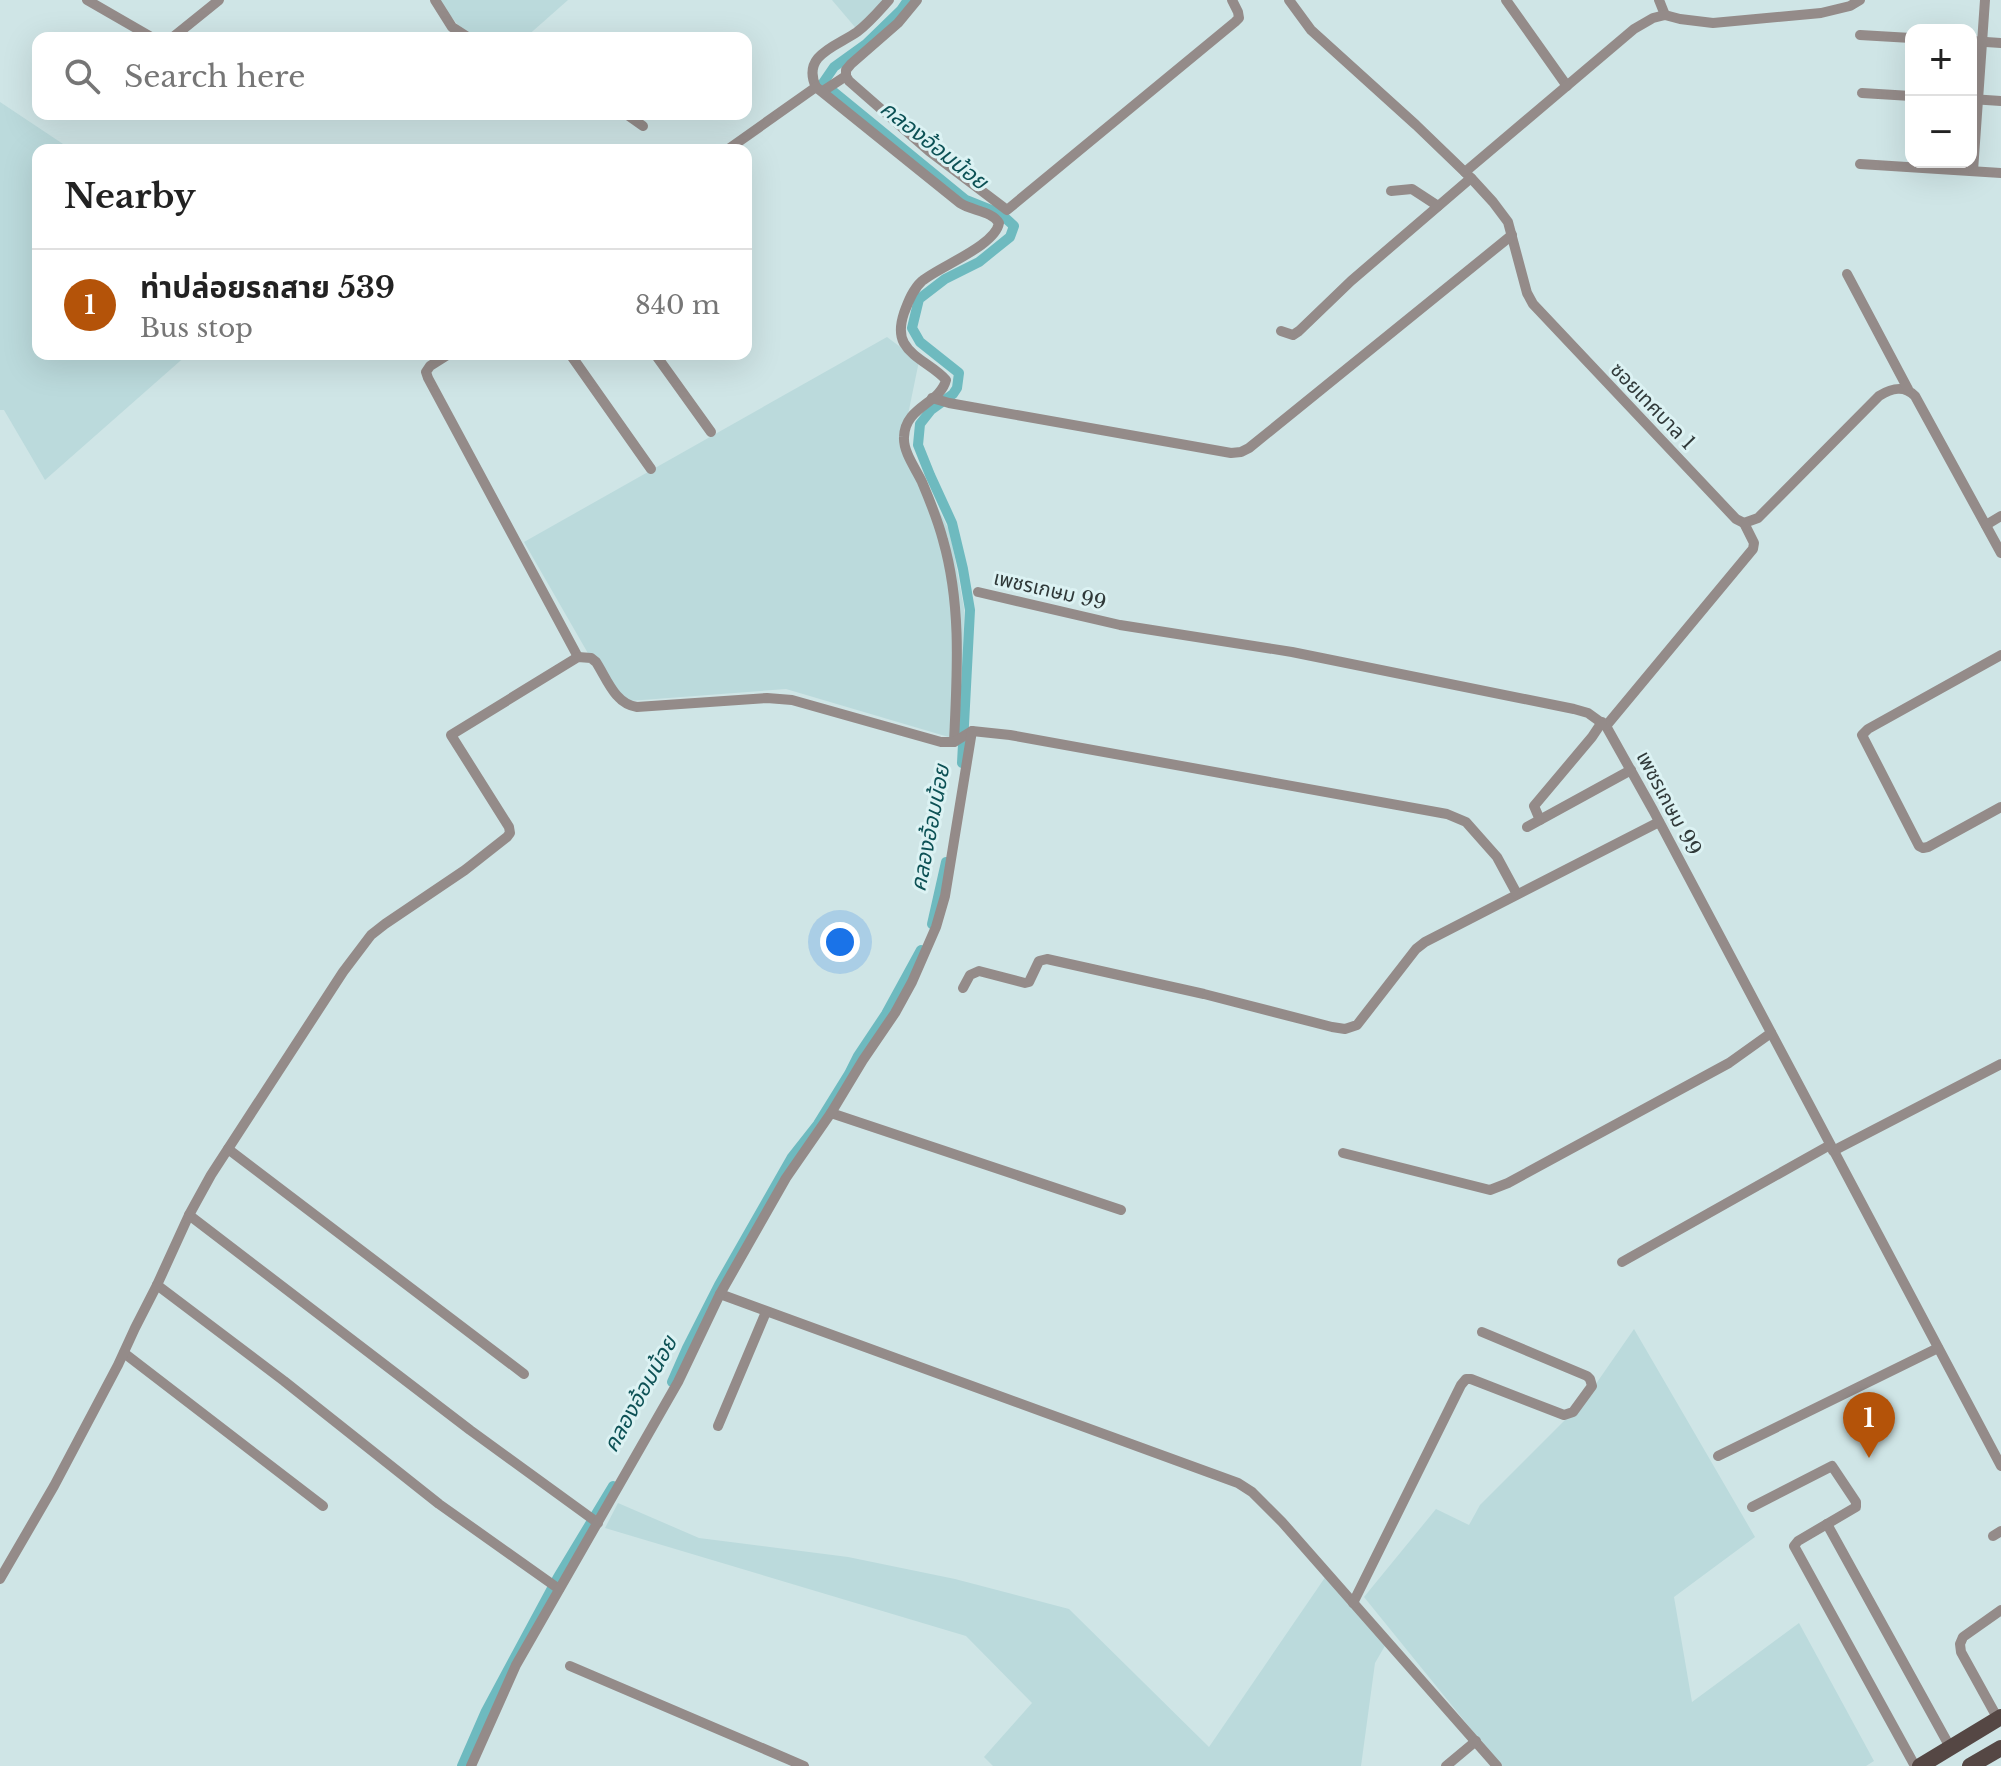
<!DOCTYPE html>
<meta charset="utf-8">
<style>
body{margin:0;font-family:"Libre Baskerville","Noto Sans Thai",serif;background:#f2f2f2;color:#222}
.controls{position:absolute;right:24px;top:24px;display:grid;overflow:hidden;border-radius:16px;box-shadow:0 8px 32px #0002}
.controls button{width:72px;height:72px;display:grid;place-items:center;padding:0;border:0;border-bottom:2px solid #e0e0e0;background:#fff;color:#222;font:40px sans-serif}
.you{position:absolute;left:840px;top:942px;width:28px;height:28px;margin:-20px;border:6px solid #fff;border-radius:50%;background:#1a73e8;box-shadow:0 0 0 12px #1a73e833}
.badge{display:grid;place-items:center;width:52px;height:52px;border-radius:50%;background:#b45309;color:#fff;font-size:26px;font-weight:700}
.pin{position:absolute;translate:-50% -66px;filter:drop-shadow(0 2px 4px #0008)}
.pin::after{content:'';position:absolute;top:42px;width:28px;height:24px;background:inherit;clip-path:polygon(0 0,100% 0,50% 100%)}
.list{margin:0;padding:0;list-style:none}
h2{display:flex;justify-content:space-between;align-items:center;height:104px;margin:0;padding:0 32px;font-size:34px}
h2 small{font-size:26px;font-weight:400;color:#767676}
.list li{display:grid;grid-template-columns:52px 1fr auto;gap:24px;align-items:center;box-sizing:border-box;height:112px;padding:0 32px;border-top:2px solid #e0e0e0}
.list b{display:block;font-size:30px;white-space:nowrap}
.list p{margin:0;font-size:26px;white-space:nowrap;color:#767676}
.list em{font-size:26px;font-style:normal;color:#767676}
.icon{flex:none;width:44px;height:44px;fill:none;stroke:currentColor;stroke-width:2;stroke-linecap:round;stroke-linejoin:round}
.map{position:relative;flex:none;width:2001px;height:1766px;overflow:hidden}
.search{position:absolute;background:#fff;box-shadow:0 8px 32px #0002;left:32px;top:32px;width:720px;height:88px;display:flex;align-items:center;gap:20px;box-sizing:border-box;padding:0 28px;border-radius:16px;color:#767676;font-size:30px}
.panel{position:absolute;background:#fff;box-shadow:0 8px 32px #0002;left:32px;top:144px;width:720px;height:216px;border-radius:16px}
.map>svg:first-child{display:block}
.built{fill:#bbdadc}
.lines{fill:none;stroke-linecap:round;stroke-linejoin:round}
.canal{stroke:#6ebabf;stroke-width:10}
.minor{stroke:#948b89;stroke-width:10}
.primary{stroke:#554744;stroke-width:16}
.labels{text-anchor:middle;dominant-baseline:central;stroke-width:6;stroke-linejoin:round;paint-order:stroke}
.street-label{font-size:20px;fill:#303939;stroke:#dcf2f3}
.water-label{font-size:22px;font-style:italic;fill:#0c5155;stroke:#dcf2f3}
</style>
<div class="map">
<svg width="2001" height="1766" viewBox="0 0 2001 1766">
<rect width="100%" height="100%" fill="#cfe5e6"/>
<!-- built -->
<g class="built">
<polygon points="437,0 568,0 525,38 477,38 464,32"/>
<polygon points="832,0 884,0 860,33"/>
<polygon points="0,102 72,150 38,150 38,354 188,354 45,480 4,410 0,410"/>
<polygon points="887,337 919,361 903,439 950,532 964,608 962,722 952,738 786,689 616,702 524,542"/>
<polygon points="1634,1329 1755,1537 1674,1597 1692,1702 1799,1623 1874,1761 1866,1766 1501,1766 1364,1597 1436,1509 1469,1525 1480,1505 1584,1401"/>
<polygon points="618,1503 699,1538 848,1557 955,1579 1069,1609 1209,1747 1326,1576 1386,1644 1375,1663 1361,1766 993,1766 984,1757 1032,1703 966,1636 605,1528"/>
</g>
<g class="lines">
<!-- canal -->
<g class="canal">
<polyline points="908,0 901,10 866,44 834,67 823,83 966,200 1001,214 1014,226 1010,237 979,262 945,279 919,299 912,328 920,342 959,373 957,388 953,394 931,410 920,424 918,445 930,475 952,523 963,569 970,610 962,763"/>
<polyline points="932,924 946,862"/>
<polyline points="672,1382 687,1348 719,1285 792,1157 818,1124 849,1074 858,1056 886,1014 921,950"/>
<polyline points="462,1766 486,1711 558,1577 613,1486"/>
</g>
<!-- minor -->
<g class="minor">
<polyline points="87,0 153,38"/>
<polyline points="435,0 452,27 469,38"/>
<path d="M1289 0 1311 30 1416 125 1471 178 1493 202 1508 222 1527 293 1533 304 1736 519 1744 523 1758 518 1879 396C1892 388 1904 385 1915 396L2001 553"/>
<polyline points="1506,0 1567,86"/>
<polyline points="1659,0 1665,15"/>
<polyline points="1860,35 1911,38"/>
<polyline points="172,38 219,0"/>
<polyline points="1971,41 2001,43"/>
<polyline points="846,76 849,81 929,151 1007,210 1235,22 1239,18 1238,12 1232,0"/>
<path d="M816 87C801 55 837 46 857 32 869 23 879 11 889 0"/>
<polyline points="823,91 846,76 846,70 851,64 898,23 917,0"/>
<polyline points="1862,93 1911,96"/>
<polyline points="1971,99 2001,101"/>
<polyline points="626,114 643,126"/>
<path d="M727 150 816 87 960 203C972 211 992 211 999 223 995 246 940 266 922 281 913 289 908 302 904 313 901 322 899 334 904 343 913 359 934 366 946 380 940 404 905 406 904 437 903 452 916 469 922 482 930 501 938 521 943 540 962 606 957 675 954 742"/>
<polyline points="1860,164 2001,173"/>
<polyline points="1973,171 1985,0"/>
<polyline points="1465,172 1634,29 1653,18 1665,15 1680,19 1713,23 1821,13 1850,6 1860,0"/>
<polyline points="1391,191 1412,189 1438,206"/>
<polyline points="1847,274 1908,389"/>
<polyline points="1281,331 1293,335 1299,331 1351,281 1471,178"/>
<polyline points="449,354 430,366 426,372 428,378 578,657"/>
<polyline points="570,354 651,469"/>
<polyline points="655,354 711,432"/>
<polyline points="932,398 949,403 1231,453 1241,452 1249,448 1512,235"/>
<polyline points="1986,525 2001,516"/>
<polyline points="978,592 1120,625 1292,652 1574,709 1588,713 1606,726 1653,810 2001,1466"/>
<polyline points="2001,655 1868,729 1862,735 1919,846 1923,848 1928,847 2001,807"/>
<polyline points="1606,726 1753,549 1754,543 1744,523"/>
<polyline points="1540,820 1534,806 1592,737 1602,722"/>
<polyline points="1527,827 1631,770"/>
<polyline points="963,988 970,975 979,971 1025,983 1029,982 1039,961 1047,959 1204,994 1332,1027 1345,1029 1357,1025 1416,949 1425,942 1659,822"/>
<polyline points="831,1113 1121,1210"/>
<polyline points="228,1149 524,1374"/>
<polyline points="1833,1151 2001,1064"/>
<polyline points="1343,1153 1490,1190 1508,1183 1729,1063 1771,1033"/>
<polyline points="189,1215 470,1430 598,1523"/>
<polyline points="1622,1262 1830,1145"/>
<polyline points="157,1285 284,1381 439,1504 559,1589"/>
<polyline points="720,1294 1238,1483 1252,1492 1282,1522 1497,1766"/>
<polyline points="124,1353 323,1506"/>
<polyline points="718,1426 766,1312"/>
<polyline points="1718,1456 1938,1348"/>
<polyline points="1752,1507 1832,1466 1856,1502 1856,1507 1798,1541 1794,1546 1915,1766"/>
<polyline points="1827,1524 1950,1747"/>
<polyline points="1993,1536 2001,1531"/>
<path d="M0 1579 54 1486 118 1365 135 1328 157 1285 189 1215 211 1175 343 972 371 935 385 924 465 870 507 837 510 833 509 827 451 735 578 657 591 658 596 662C607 679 615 704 637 707L767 698 792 700 941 742H954L972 731 1010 735 1447 814 1466 822 1497 857 1517 894"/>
<polyline points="1353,1603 1461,1385 1466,1379 1471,1379 1564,1415 1573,1412 1592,1386 1590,1379 1587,1376 1482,1332"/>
<polyline points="570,1666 804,1766"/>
<polyline points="1998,1719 1961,1652 1960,1644 1963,1637 2001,1610"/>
<polyline points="471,1766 516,1665 678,1382 720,1294 786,1178 831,1113 863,1060 895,1013 912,982 936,927 945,896 972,731"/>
<polyline points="1446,1766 1476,1741"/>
</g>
<!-- primary -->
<g class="primary">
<polyline points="1920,1766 2001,1717"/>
<polyline points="1970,1766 2001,1748"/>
</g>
</g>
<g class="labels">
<!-- street labels -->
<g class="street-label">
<text transform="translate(1653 406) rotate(46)">ซอยเทศบาล 1</text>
<text transform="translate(1050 590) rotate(13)">เพชรเกษม 99</text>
<text transform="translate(1669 803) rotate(62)">เพชรเกษม 99</text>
</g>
<!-- water labels -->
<g class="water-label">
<text transform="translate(934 145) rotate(38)">คลองอ้อมน้อย</text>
<text transform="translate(930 828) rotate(-79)">คลองอ้อมน้อย</text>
<text transform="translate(640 1394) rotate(-61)">คลองอ้อมน้อย</text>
</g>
</g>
</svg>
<div class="controls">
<button>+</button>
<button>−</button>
</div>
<div class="you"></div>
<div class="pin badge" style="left:1869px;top:1458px">1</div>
<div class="search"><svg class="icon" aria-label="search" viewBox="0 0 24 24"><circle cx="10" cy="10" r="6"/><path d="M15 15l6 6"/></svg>Search here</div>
<section class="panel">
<h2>Nearby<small></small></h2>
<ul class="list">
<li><span class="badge">1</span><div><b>ท่าปล่อยรถสาย 539</b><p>Bus stop</p></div><em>840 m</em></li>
</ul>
</section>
</div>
